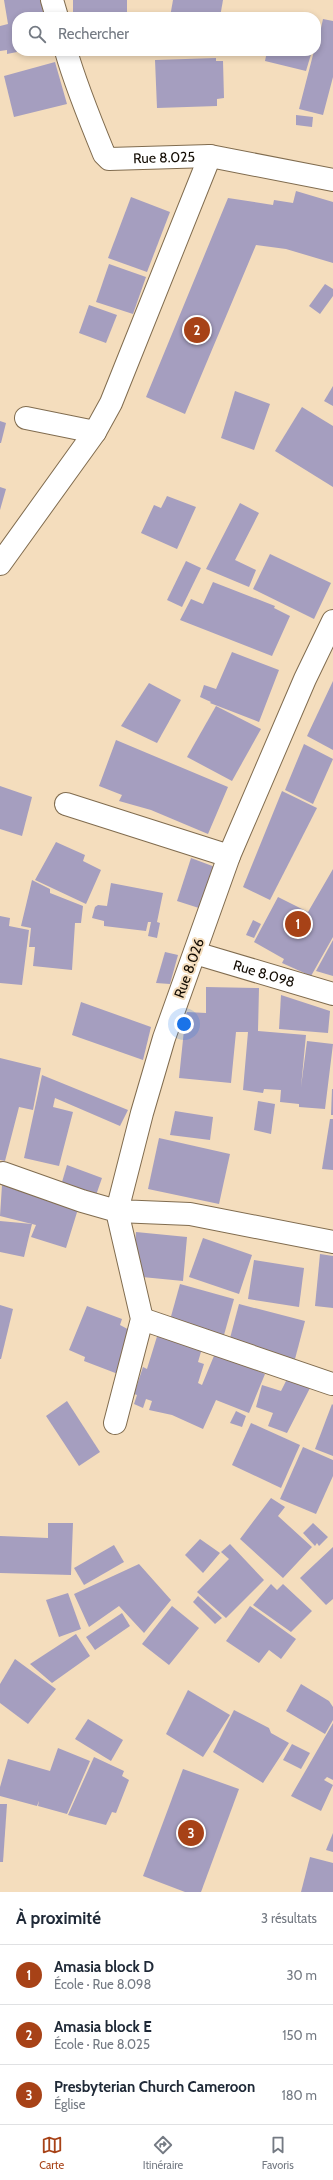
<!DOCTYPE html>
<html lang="fr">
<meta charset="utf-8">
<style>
body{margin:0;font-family:Cabin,sans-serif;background:#f6f6f7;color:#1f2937}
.you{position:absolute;left:184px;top:1024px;width:14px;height:14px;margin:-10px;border:3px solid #fff;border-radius:50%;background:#1a73e8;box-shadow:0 0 0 6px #1a73e833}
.badge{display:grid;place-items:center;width:26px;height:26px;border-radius:50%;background:#a74217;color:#fff;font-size:13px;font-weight:700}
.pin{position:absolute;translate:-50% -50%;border:2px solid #fff;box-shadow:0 1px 4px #0006}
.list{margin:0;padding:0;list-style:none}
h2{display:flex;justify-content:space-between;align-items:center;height:52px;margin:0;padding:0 16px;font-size:17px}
h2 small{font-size:13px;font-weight:400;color:#747a83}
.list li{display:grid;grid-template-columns:26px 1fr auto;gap:12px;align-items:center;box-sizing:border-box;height:60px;padding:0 16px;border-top:1px solid #e0e1e3}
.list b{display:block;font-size:15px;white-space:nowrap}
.list p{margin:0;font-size:13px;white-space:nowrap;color:#747a83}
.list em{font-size:13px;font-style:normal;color:#747a83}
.icon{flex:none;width:22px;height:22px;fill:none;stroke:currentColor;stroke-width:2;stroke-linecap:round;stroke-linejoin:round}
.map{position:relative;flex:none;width:333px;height:1892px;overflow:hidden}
.search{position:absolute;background:#fff;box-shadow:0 2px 6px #0003;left:12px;right:12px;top:12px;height:44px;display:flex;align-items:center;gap:10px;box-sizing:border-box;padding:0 14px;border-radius:16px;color:#747a83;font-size:15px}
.sheet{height:232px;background:#fff}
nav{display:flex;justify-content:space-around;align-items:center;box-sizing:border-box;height:56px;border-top:1px solid #e0e1e3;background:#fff;font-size:11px;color:#747a83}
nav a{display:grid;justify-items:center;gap:2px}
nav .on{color:#a74217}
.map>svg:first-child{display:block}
.building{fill:#a59ebf}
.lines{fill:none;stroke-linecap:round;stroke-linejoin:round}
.minor-casing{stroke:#806c4f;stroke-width:24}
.minor{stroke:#fff;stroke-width:22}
.labels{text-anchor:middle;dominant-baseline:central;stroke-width:4;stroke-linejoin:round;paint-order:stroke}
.street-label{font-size:14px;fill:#120b02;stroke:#f4ddbd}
</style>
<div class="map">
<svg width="333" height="1892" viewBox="0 0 333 1892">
<rect width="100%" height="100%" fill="#f4ddbd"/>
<!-- building -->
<g class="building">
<polygon points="4,0 41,0 44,17 17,17 17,52 7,54 7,50 0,51 0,26 8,24"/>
<rect x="73" y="0" width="54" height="17"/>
<polygon points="173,0 223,0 220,17 170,17"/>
<polygon points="323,19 333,21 333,77 323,115 299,109 314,51 316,51"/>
<polygon points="267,51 312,51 306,71 265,61"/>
<polygon points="216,58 216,61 223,61 224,98 217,99 217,106 157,108 155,60"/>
<polygon points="55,62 67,104 14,117 4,76"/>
<polygon points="296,115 313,117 312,127 296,125"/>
<polygon points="296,191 333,202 333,263 286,249 256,245 185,414 146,397 228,198 273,205 274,200 293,203"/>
<polygon points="131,197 170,212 147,272 108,258"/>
<polygon points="109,264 146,277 133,314 96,302"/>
<polygon points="325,284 333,289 333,296 320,314 309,306"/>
<polygon points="89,305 117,315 106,343 79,333"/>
<polygon points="333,386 333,406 324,401"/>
<polygon points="235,391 270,404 254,450 221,438"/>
<polygon points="302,407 333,426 333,487 275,451"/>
<polygon points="0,421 6,423 1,443 0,443"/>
<polygon points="0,487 6,489 0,510"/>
<polygon points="167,496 196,507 177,549 141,533 154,505 161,508"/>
<polygon points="240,503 259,513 235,560 256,570 249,587 206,569"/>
<polygon points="270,554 331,583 314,619 253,589"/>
<polygon points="186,561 201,568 182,607 167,600"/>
<polygon points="213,582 275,606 274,608 290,616 272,656 180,620 191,599 203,604"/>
<polygon points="232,652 279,670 259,722 210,703 211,702 200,697 204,685 216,689"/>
<polygon points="333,681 333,750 307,736"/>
<polygon points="149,683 181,700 157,743 121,726"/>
<polygon points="216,706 261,729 232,781 187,757"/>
<polygon points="116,740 228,787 208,834 151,810 119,801 122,795 99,786"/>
<polygon points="304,744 333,759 313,804 285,790"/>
<polygon points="0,786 32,797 22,836 0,829"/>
<polygon points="282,791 317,808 270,900 243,887"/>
<polygon points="56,842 85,855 83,861 101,870 86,904 35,880"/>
<polygon points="191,858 215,867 202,909 177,901"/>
<polygon points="333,869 333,937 311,976 282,963 284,959 254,942 278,897 308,912"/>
<polygon points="32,880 50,889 50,893 83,906 81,923 75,923 72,970 33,966 35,947 29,947 31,928 21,926"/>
<polygon points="111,883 163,893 157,922 160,923 157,938 148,936 151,922 148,922 146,931 104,926 104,921 92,918 95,907 98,905 107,906"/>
<polygon points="0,916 10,918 9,926 29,930 22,985 0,983"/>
<polygon points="253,920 261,924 254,938 246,935"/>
<polygon points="333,940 333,976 316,971"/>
<polygon points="165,952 178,955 170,984 156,983"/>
<polygon points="206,987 259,988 258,1031 306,1035 301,1087 307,1041 333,1044 325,1109 299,1107 299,1104 280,1102 281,1090 264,1089 263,1093 243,1090 248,1032 236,1032 231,1083 179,1078 184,1030 181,1029 187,1012 206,1013"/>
<polygon points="281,995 330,1011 328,1033 279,1029"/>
<polygon points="81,1002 151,1027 143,1060 72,1035"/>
<polygon points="0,1058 41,1068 33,1110 19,1107 5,1161 0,1160"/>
<polygon points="42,1075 128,1110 120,1126 55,1098 53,1107 73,1112 59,1166 24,1158"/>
<polygon points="332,1089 333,1089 333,1115 331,1115"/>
<polygon points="258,1101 275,1104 271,1134 254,1130"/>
<polygon points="175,1111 213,1117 210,1140 170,1135"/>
<polygon points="330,1119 333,1119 333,1170 322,1169"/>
<polygon points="159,1138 230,1154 219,1204 148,1189"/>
<polygon points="67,1165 102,1178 95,1198 62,1182"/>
<polygon points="2,1185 78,1209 66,1248 31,1237 36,1225 0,1216"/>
<polygon points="0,1221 32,1224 24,1257 0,1252"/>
<polygon points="136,1232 187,1237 183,1281 132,1276"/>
<polygon points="203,1238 252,1255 239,1294 189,1277"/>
<polygon points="320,1254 333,1256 333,1308 315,1306"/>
<polygon points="254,1260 304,1268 299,1307 248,1299"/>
<polygon points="180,1284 234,1299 224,1335 170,1320"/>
<polygon points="239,1304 305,1321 295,1359 229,1342"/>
<polygon points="0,1305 13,1309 1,1359 0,1359"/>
<polygon points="87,1306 122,1319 120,1325 135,1333 118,1374 84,1361 85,1357 69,1350"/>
<polygon points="159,1330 203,1345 198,1362 204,1364 198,1383 202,1385 218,1346 232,1360 265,1374 249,1413 216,1400 203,1429 172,1415 149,1410 152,1401 146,1399 143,1408 134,1404 137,1395 134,1394 143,1367 147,1369"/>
<polygon points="287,1379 310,1388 287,1433 268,1426 273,1413 256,1407 262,1385 281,1391"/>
<polygon points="67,1401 100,1452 79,1466 46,1416"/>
<polygon points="332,1404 333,1405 333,1456 315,1449"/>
<polygon points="236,1411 246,1416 242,1427 230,1423"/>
<polygon points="251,1423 300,1445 281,1488 232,1465"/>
<polygon points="303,1447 333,1460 333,1476 316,1514 280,1499"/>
<polygon points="271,1498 285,1507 278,1516 312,1547 283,1578 240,1539"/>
<polygon points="48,1523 73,1523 71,1575 0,1573 0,1536 48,1538"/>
<polygon points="313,1523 328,1537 319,1546 317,1543 315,1546 303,1533"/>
<polygon points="200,1539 220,1553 203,1573 185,1555"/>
<polygon points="230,1544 264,1580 226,1618 197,1592 229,1559 221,1552"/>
<polygon points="114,1545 124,1562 84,1585 74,1568"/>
<polygon points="333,1547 333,1599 326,1605 300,1578"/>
<polygon points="139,1564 171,1600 144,1633 119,1606 89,1627 74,1594"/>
<polygon points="271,1584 277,1590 283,1584 312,1611 291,1632 253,1605"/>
<polygon points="68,1593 81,1629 59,1637 46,1600"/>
<polygon points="198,1596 222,1618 215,1624 193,1602"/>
<polygon points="172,1606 199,1628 169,1665 142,1644"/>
<polygon points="250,1606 296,1639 281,1659 269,1650 259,1663 226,1641"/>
<polygon points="122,1613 130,1626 95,1650 86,1637"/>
<polygon points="76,1634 90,1656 52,1683 30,1664"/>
<polygon points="15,1659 56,1689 28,1724 0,1703 0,1684"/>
<polygon points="301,1684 329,1701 333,1707 333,1720 325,1734 286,1711"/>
<polygon points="188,1690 230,1715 203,1757 166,1734"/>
<polygon points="234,1710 269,1728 271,1733 289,1743 263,1783 213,1752"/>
<polygon points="88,1719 123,1740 111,1761 75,1739"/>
<polygon points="333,1723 333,1780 327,1777 324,1780 333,1785 321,1811 291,1796"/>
<polygon points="292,1744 310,1753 301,1769 283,1760"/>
<polygon points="58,1748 90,1761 67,1814 38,1806 39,1801 37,1806 0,1796 0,1787 8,1759 50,1771"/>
<polygon points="94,1757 124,1771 122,1776 129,1780 116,1813 112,1812 106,1825 68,1815"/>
<polygon points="183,1769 239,1789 201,1892 185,1892 143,1876"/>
<polygon points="0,1804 7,1804 3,1862 0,1862"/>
<polygon points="333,1833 333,1852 326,1850"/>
<polygon points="310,1857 333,1863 333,1892 301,1892"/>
</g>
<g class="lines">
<!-- minor casing -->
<g class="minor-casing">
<g id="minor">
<polyline points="52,0 57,17"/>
<path id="s1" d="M66 51C76 86 90 120 104 154L109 159 210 156 333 180"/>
<polyline points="26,418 95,432"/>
<polyline points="0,564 95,432 111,403 210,156"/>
<polyline points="333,621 305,679 229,856 164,1038 142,1113 117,1211 190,1214 333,1242"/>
<polyline points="66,804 229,856"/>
<path id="s2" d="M195 953 333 994"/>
<polyline points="3,1173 82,1201 117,1211 142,1319 115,1423"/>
<polyline points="142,1319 332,1384"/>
</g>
</g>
<!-- minor -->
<use href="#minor" class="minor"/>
</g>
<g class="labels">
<!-- street labels -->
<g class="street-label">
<text stroke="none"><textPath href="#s1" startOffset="172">Rue 8.025</textPath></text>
<text transform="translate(189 968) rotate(-70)">Rue 8.026</text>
<text stroke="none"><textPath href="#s2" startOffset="72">Rue 8.098</textPath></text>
</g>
</g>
</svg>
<div class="you"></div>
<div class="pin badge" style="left:298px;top:924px">1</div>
<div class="pin badge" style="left:197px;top:330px">2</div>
<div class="pin badge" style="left:191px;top:1833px">3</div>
<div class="search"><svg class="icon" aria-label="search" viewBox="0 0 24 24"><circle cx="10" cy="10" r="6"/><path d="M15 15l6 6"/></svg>Rechercher</div>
</div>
<section class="sheet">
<h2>À proximité<small>3 résultats</small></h2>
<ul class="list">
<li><span class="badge">1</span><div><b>Amasia block D</b><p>École · Rue 8.098</p></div><em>30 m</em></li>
<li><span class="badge">2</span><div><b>Amasia block E</b><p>École · Rue 8.025</p></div><em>150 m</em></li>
<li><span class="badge">3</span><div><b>Presbyterian Church Cameroon</b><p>Église</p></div><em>180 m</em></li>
</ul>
</section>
<nav>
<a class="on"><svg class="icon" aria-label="map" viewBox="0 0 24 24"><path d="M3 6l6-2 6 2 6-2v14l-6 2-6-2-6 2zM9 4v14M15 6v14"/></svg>Carte</a>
<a><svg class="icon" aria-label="directions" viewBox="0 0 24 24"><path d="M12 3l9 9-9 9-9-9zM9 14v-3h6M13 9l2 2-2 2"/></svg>Itinéraire</a>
<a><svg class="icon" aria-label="saved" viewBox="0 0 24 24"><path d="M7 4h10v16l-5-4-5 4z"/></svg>Favoris</a>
</nav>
